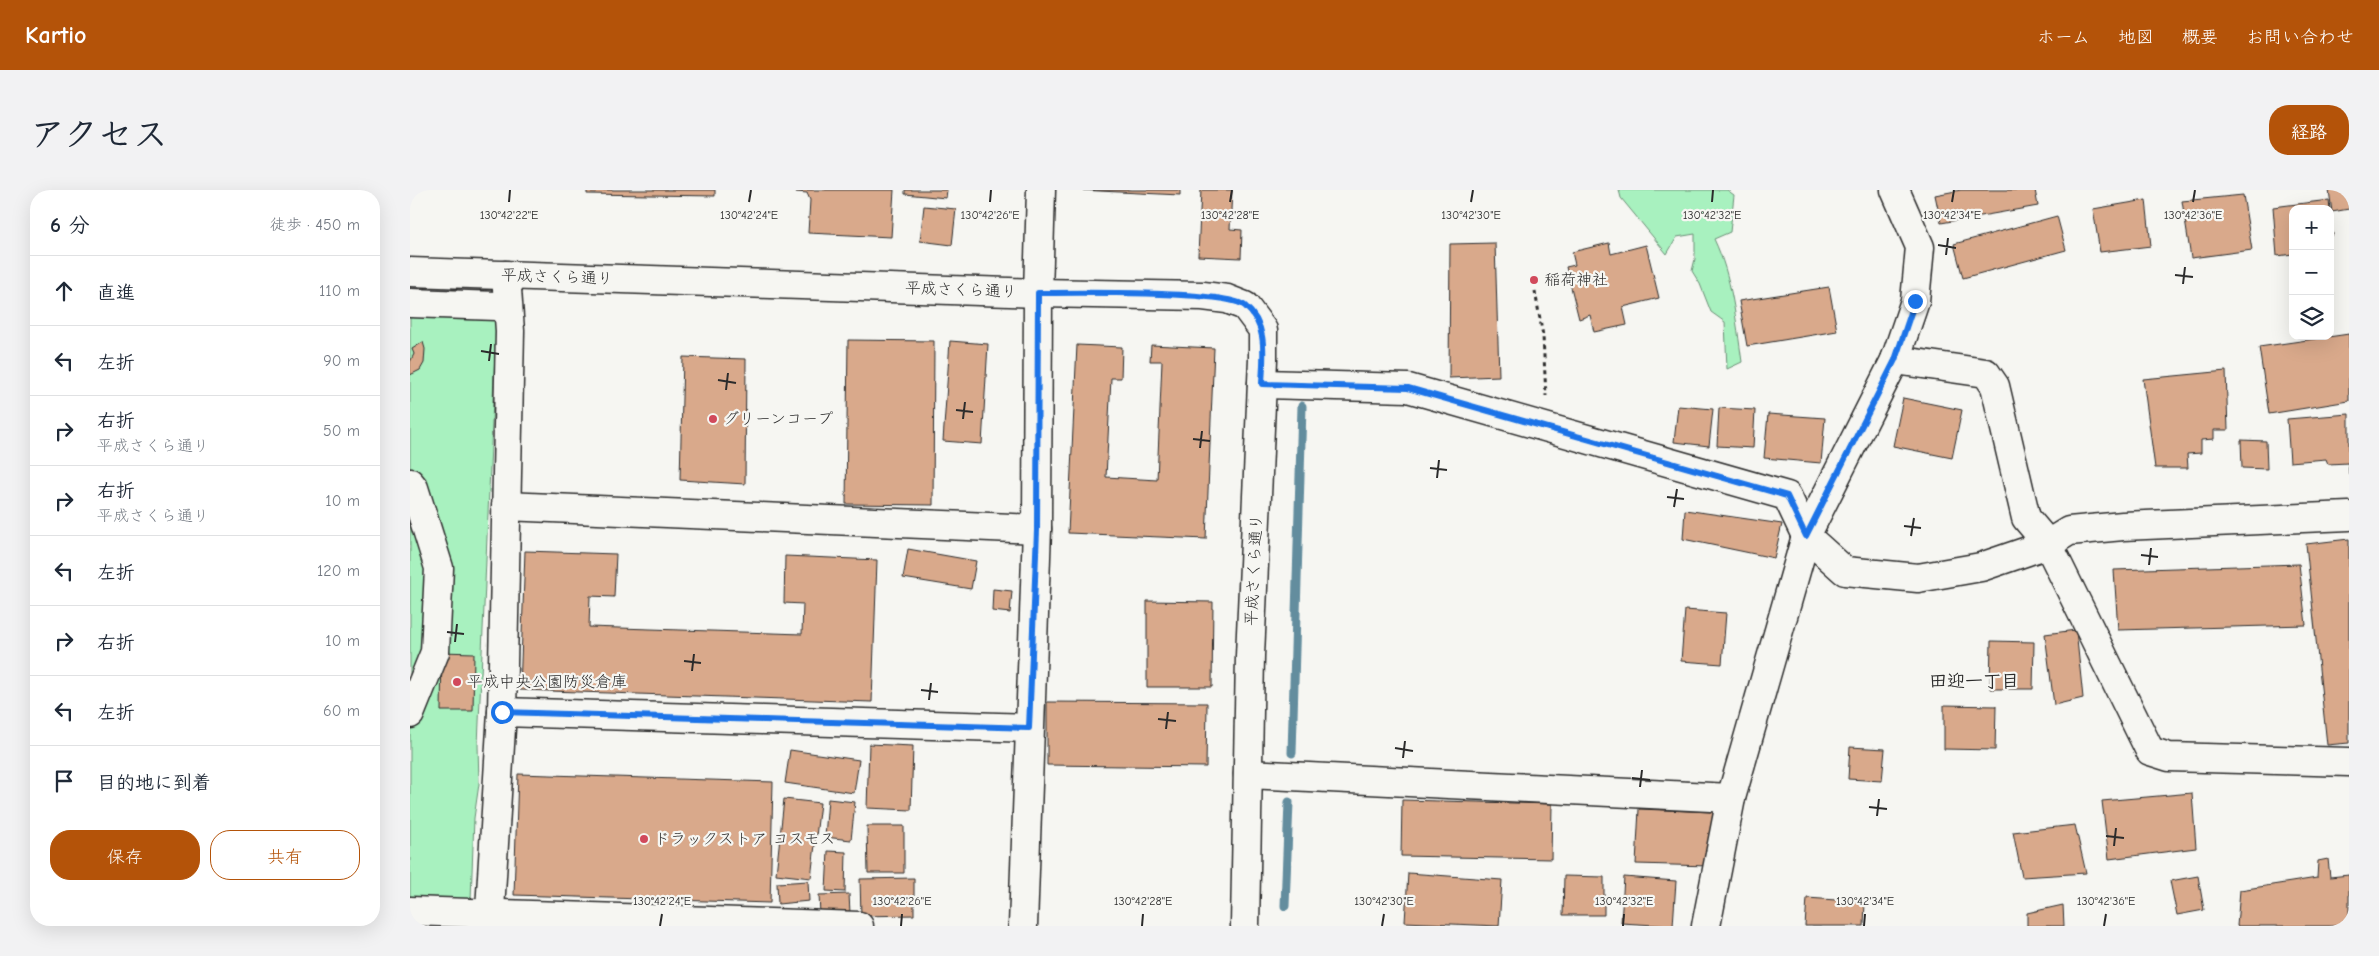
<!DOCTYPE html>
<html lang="ja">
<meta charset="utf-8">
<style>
body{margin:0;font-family:"Comic Neue","Klee One",sans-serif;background:#f2f2f3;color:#1f2937}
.controls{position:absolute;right:15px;top:15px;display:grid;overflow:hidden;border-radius:10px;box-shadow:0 5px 20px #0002}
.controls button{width:45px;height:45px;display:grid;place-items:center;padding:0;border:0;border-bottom:1px solid #e0e1e3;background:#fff;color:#1f2937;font:25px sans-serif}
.stop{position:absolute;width:15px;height:15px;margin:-11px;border:4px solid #1a73e8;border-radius:50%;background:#fff}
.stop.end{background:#1a73e8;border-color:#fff;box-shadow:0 1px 5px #0008}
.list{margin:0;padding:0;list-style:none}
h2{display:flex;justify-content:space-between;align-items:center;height:65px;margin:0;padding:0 20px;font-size:21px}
h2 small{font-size:16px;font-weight:400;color:#747a83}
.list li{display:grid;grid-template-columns:32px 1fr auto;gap:15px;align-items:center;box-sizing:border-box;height:70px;padding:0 20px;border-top:1px solid #e0e1e3}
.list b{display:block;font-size:19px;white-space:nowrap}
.list p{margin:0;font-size:16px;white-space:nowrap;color:#747a83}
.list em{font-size:16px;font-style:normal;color:#747a83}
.actions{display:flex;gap:10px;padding:15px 20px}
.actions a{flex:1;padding:11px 0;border:1px solid #b45309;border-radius:20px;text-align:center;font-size:18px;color:#b45309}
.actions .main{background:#b45309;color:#fff}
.icon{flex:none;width:28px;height:28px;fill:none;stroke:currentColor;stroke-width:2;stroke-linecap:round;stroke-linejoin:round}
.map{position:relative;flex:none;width:1939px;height:736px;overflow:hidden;border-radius:20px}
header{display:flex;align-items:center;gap:30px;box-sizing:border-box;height:70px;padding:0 25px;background:#b45309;color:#fff}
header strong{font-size:24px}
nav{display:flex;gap:28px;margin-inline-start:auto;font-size:18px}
.intro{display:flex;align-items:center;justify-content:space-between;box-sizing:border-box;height:120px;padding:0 30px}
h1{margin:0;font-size:35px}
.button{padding:12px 22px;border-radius:20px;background:#b45309;color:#fff;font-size:18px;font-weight:700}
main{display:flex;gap:30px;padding:0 30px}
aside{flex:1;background:#fff;border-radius:20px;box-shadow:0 5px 20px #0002}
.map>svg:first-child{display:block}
.green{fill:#a8f1bf;stroke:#6a8e75}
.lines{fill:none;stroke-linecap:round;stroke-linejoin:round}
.stream{stroke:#638d9e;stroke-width:9}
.building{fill:#d9a98b;stroke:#2b2b2b}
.minor-casing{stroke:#2b2b2b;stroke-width:31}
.path{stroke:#2b2b2b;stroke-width:3;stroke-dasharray:4 4;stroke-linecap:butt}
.minor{stroke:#f6f6f2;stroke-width:28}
.route{stroke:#1a73e8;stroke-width:6}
.ticks{fill:none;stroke:#2b2b2b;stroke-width:2}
.poi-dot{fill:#d1495b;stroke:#f6f6f2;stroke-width:2}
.labels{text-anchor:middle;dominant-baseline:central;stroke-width:4.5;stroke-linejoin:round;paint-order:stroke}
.street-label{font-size:16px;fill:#2b2b2b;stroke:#f6f6f2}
.poi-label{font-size:16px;fill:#2b2b2b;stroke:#f6f6f2;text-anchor:start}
.neighbourhood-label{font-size:18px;font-weight:bold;fill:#2b2b2b;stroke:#f6f6f2}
.ticks-label{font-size:12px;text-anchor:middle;fill:#2b2b2b;stroke:#f6f6f2;stroke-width:4.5;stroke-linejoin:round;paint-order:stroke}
</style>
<header>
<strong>Kartio</strong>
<nav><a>ホーム</a><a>地図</a><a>概要</a><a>お問い合わせ</a></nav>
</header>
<div class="intro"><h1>アクセス</h1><a class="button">経路</a></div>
<main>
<aside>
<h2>6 分<small>徒歩 · 450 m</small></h2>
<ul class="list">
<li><svg class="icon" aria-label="ahead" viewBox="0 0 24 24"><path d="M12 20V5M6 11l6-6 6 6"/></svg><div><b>直進</b></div><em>110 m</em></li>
<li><svg class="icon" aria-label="left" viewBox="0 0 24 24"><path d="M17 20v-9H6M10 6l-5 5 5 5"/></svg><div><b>左折</b></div><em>90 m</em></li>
<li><svg class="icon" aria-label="right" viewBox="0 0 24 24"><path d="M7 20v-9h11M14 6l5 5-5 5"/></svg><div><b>右折</b><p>平成さくら通り</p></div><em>50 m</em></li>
<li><svg class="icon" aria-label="right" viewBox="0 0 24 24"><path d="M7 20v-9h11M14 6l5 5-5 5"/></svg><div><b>右折</b><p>平成さくら通り</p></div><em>10 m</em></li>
<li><svg class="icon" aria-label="left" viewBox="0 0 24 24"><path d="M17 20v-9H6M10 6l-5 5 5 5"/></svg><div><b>左折</b></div><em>120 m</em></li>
<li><svg class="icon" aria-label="right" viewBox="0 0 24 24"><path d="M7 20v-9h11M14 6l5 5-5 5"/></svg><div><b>右折</b></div><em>10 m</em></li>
<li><svg class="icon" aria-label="left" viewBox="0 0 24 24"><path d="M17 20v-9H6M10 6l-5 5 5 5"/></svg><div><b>左折</b></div><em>60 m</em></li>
<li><svg class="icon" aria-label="arrive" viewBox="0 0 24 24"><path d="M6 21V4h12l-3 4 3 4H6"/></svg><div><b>目的地に到着</b></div></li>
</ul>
<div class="actions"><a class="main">保存</a><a>共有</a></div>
</aside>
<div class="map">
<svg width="1939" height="736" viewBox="0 0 1939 736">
<rect width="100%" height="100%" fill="#f6f6f2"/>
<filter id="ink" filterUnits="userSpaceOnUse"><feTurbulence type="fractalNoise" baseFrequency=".02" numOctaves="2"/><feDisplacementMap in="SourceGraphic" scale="10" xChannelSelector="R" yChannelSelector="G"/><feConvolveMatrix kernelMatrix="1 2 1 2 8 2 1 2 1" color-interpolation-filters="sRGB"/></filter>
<g filter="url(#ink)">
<!-- green -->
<g class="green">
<path d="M1209 0H1317L1324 5 1320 42 1304 49C1322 87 1326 130 1332 172L1317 179 1315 132 1301 122 1290 94 1282 81 1285 69V44L1267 47 1257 64 1211 8Z"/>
<polygon points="0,113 87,116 68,555 69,594 64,628 61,710 0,710"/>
</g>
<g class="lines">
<!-- stream -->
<g class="stream">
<polyline points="882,563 892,216"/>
<polyline points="875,716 879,612"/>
</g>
</g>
<!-- building -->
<g class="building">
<polygon points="177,0 305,0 305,6 177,4"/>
<polygon points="387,0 484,0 481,47 398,43 400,10 397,3 386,2"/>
<polygon points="495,0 537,0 536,8 495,4"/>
<polygon points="669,0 770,0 770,5"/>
<polygon points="791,0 822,0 820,39 832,40 831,68 788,66"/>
<polygon points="1551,0 1625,0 1628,16 1531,33 1525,5"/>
<polygon points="1919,0 1939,0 1939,19 1922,22"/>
<polygon points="1833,5 1842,60 1781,68 1772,11"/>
<polygon points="1736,10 1741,56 1690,62 1683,19"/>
<polygon points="1919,10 1920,19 1883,19 1883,64 1867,66 1863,17"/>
<polygon points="514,16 546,19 542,55 510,51"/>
<polygon points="1920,20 1923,45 1920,47"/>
<polygon points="1647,26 1656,60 1553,88 1544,54"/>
<polygon points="1085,53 1089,186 1039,188 1040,54"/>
<polygon points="1199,53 1201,64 1236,55 1249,108 1213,117 1217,135 1184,142 1180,125 1169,129 1156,77 1165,75 1162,62"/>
<polygon points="1419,97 1427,141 1337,156 1329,111"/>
<polygon points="1939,144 1939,211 1859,224 1849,157"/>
<polygon points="438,150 524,151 523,315 436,314"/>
<polygon points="540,151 578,154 572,254 533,251"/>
<polygon points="13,152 15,159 14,173 10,180 0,185 0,172 4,164 2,159"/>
<polygon points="667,155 712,157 711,188 701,188 696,287 747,290 752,171 740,171 741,155 804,158 796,349 658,343"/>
<polygon points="273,167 336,169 335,294 270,290"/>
<polygon points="1816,181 1818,240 1804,240 1804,249 1791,250 1791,263 1777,264 1778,278 1745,278 1733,189"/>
<polygon points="1493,208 1552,220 1542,268 1483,256"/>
<polygon points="1268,216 1303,219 1299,256 1264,252"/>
<polygon points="1309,218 1345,220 1343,258 1307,256"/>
<polygon points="1358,224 1415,228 1411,273 1354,268"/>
<polygon points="1939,224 1939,284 1938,273 1918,274 1916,269 1880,272 1877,229"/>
<polygon points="1831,250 1856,251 1857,279 1832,278"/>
<polygon points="1275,320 1372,334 1364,368 1273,349"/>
<polygon points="1939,349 1939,553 1917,555 1896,354"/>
<polygon points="498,359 566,371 561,399 493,388"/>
<polygon points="115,361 206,364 204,407 180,406 179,437 392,444 393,414 374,413 375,366 467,370 462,512 110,500"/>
<polygon points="1889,374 1896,435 1708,440 1704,380"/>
<polygon points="583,399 602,401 600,423 582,421"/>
<polygon points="737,411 803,412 802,497 737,497"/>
<polygon points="1275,420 1316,423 1312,474 1271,471"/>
<polygon points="1666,440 1673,508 1644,515 1635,444"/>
<polygon points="1581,451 1624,452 1623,499 1580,499"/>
<polygon points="32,462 64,463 63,521 31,521"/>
<polygon points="637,512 797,513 796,577 637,575"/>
<polygon points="1534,515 1586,516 1585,560 1534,559"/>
<polygon points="459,554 503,556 501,620 457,618"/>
<polygon points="1440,557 1475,559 1472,591 1438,589"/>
<polygon points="380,560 449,570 444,603 375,593"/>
<polygon points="108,584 363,592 360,713 104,705"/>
<polygon points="1782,603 1786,658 1699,669 1692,611"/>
<polygon points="374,609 410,613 401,688 366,684"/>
<polygon points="418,609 445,612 441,650 415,647"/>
<polygon points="992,610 1142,614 1141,669 991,666"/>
<polygon points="1229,619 1303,622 1300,676 1226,674"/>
<polygon points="1665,635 1676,683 1612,687 1603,642"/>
<polygon points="457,636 494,636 494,683 458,683"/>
<polygon points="418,661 436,662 435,702 416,701"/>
<polygon points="1918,669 1920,687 1939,685 1939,736 1827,736 1830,700 1907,688 1908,671"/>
<polygon points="998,683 1092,690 1089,736 995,732"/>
<polygon points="1154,686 1194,687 1194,725 1153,725"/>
<polygon points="1788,686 1794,720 1767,725 1760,691"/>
<polygon points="1214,687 1266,691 1263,736 1211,733"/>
<polygon points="504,688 504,725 451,726 450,689"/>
<polygon points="398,691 399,711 368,714 367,693"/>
<polygon points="439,704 440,723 410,724 409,705"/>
<polygon points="1397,708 1455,712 1454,736 1395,736"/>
<polygon points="1653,715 1654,736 1617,736 1617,723"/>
</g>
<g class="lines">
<!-- minor casing -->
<g class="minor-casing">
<g id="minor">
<polyline points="0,82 628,103 793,106 817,109 835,116 853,140 853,169 840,466 835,736"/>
<polyline points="0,113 87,116"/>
<polyline points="1485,170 1576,183 1585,196 1616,328 1638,354 1740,561 1759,567 1939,572"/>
<polyline points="852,194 998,198 1377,306 1396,346 1435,381 1508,388 1571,377 1638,354 1659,341 1713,336 1939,326"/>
<polyline points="0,293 4,298 29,378 25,462 0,524"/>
<polyline points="96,316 627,339"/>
<polyline points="92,522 619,538"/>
<polyline points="838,584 1321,608"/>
<polyline points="0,721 449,736"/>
<polyline points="79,736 92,522 100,141 96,85"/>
<polyline points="613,736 627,339 628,103 631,0"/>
<polyline points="1296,736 1321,608 1396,346 1485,170 1505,111 1510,57 1485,0"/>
</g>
</g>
<!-- path -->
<polyline class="path" points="1125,101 1133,146 1136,206"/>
<!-- minor -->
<use href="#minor" class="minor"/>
</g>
</g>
<g class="lines" filter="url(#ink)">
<!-- route -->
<path class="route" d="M92 522 619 538 627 340 628 103C662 103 817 100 835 116 859 136 853 167 852 194L998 198 1377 306 1396 346 1485 170 1505 111"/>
</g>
<!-- ticks -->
<path class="ticks" d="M99 12 100 0M339 12 341 0M580 12 581 0M820 12 822 0M1061 12 1063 0M1302 12 1303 0M1542 12 1544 0M1783 12 1785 0M1528 55 1546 58M1536 65 1538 48M1765 85 1783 87M1773 94 1775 77M71 161 89 164M79 171 81 154M308 190 326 193M316 200 318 183M546 220 563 222M553 229 555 212M783 249 800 251M790 258 792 241M1020 278 1037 280M1027 288 1029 270M1257 307 1274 309M1264 317 1267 299M1494 336 1511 338M1501 346 1504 328M1731 365 1748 367M1739 375 1741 358M37 442 54 444M45 452 47 434M274 471 291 473M282 481 284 464M511 500 528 502M519 510 521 493M748 529 766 531M756 539 758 522M985 558 1003 561M993 568 995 551M1222 588 1240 590M1230 597 1232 580M1459 617 1477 619M1467 626 1469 609M1696 646 1714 648M1704 656 1706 638M250 736 252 724M491 736 492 724M732 736 733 724M972 736 974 724M1213 736 1214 724M1454 736 1455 724M1694 736 1696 724"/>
<!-- markers -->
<g class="poi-dot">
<circle cx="1124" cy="90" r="5"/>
<circle cx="303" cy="229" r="5"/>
<circle cx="47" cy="492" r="5"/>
<circle cx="234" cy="649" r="5"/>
</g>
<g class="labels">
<!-- street labels -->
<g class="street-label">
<text transform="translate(147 87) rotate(2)">平成さくら通り</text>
<text transform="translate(551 100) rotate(2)">平成さくら通り</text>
<text transform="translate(844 380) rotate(-87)">平成さくら通り</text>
</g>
<!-- poi labels -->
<g class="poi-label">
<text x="1134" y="90">稲荷神社</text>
<text x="313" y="229">グリーンコープ</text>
<text x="57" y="492">平成中央公園防災倉庫</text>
<text x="244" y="649">ドラックストア コスモス</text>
</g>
<!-- neighbourhood labels -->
<g class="neighbourhood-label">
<text x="1564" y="491">田迎一丁目</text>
</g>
</g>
<g class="ticks-label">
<text x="99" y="29">130°42'22"E</text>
<text x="339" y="29">130°42'24"E</text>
<text x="580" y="29">130°42'26"E</text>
<text x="820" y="29">130°42'28"E</text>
<text x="1061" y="29">130°42'30"E</text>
<text x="1302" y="29">130°42'32"E</text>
<text x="1542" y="29">130°42'34"E</text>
<text x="1783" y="29">130°42'36"E</text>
<text x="252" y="715">130°42'24"E</text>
<text x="492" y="715">130°42'26"E</text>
<text x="733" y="715">130°42'28"E</text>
<text x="974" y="715">130°42'30"E</text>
<text x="1214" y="715">130°42'32"E</text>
<text x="1455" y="715">130°42'34"E</text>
<text x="1696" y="715">130°42'36"E</text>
</g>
</svg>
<div class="controls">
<button>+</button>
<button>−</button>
<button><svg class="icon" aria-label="layers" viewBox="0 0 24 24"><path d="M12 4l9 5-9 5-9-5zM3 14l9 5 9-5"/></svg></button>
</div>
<div class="stop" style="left:92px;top:522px"></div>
<div class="stop end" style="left:1505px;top:111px"></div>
</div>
</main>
